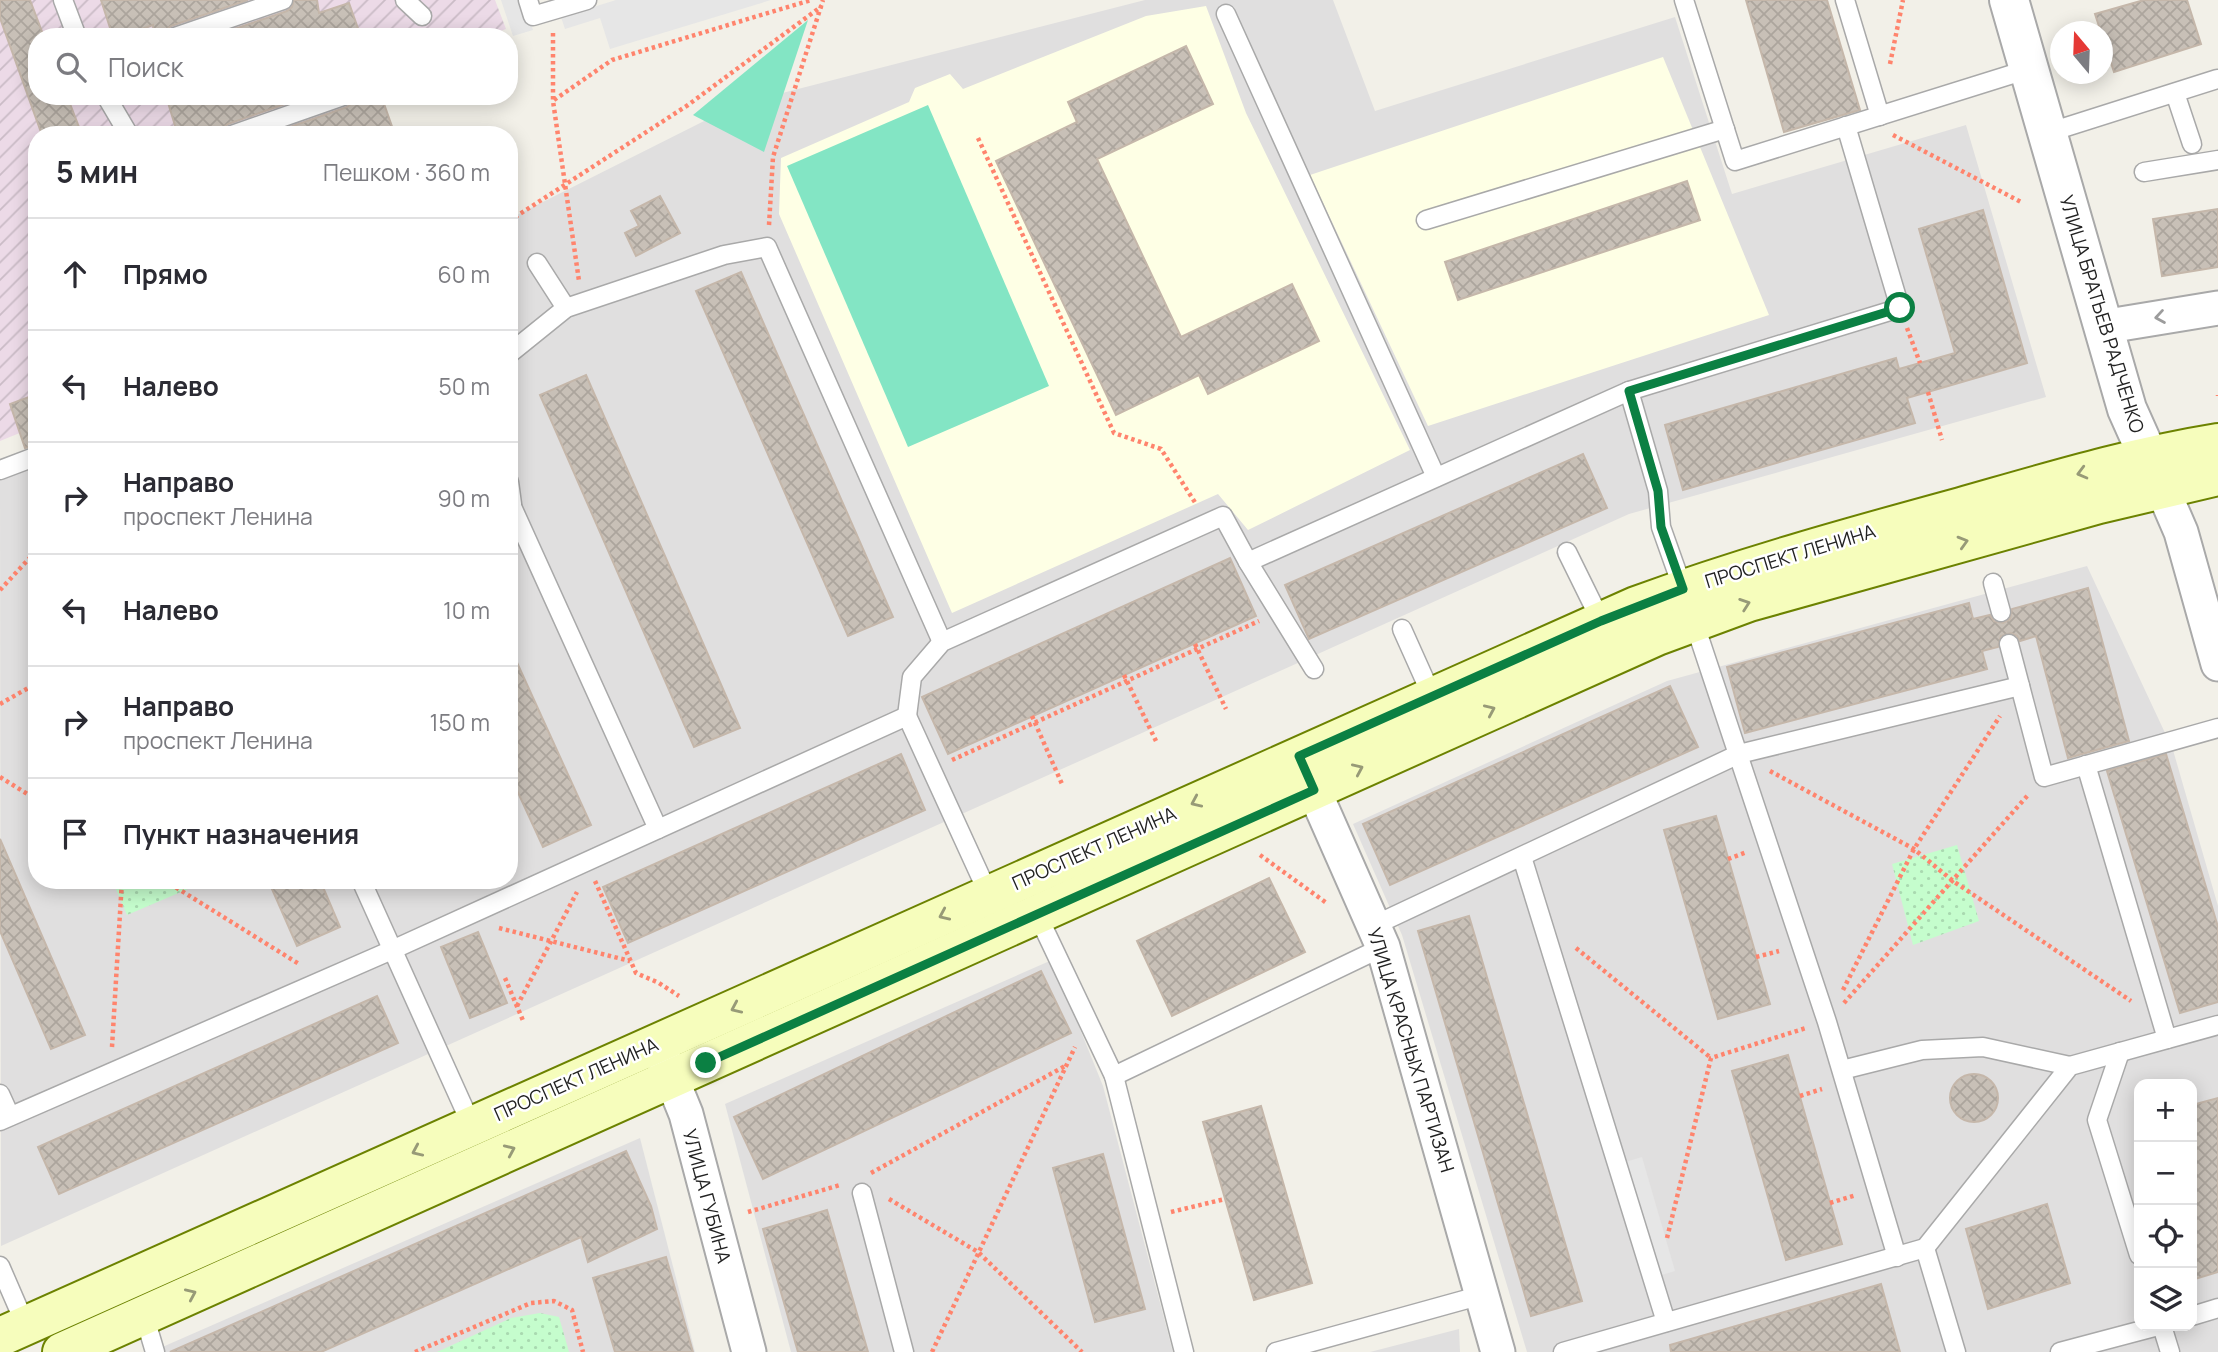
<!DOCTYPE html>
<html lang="ru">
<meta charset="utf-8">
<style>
body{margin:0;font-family:Manrope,sans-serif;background:#f2f2f3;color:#2b2b33}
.controls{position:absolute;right:21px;bottom:21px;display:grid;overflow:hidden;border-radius:14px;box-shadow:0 4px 18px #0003}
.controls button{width:63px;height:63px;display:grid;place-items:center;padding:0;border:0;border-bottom:2px solid #e1e1e2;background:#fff;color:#2b2b33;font:35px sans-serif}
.compass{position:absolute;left:2050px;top:21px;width:63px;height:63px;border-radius:50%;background:#fff;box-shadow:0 4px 18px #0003;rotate:341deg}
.stop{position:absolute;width:21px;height:21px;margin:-16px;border:5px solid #0b8043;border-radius:50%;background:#fff}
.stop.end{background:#0b8043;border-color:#fff;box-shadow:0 2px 7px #0008}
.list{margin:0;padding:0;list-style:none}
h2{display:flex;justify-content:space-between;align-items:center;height:91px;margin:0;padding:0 28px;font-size:30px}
h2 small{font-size:23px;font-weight:400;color:#7c7c81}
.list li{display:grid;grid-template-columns:46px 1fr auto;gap:21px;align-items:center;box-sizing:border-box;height:112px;padding:0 28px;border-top:2px solid #e1e1e2}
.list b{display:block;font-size:26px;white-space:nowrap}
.list p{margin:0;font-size:23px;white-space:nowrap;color:#7c7c81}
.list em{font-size:23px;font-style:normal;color:#7c7c81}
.icon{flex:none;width:38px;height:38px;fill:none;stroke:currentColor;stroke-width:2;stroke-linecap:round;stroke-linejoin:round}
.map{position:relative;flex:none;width:2218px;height:1352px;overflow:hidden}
.search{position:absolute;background:#fff;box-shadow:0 4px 18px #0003;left:28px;top:28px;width:490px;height:77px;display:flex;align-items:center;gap:18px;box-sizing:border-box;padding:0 24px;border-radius:28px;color:#7c7c81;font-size:26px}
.panel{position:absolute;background:#fff;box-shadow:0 4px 18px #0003;left:28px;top:126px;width:490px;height:763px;border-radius:28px}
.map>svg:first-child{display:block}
.residential{fill:#e0dfdf;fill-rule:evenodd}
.industrial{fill:url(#industrial-furrows)}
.education{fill:#feffe5}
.park{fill:url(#park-dots)}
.pitch{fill:#83e5c4}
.parking{fill:#e6e6e6}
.building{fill:url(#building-cross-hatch);stroke:#c5b7aa;stroke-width:2}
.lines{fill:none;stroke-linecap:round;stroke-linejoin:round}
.service-casing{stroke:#a9a9a9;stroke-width:21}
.minor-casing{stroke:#a9a9a9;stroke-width:37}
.tertiary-casing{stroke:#a9a9a9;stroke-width:42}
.secondary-casing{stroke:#6c8200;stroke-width:42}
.path{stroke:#ff846d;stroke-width:4.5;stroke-dasharray:3.5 3.5;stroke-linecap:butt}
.service{stroke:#fff;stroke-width:18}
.minor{stroke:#fff;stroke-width:33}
.tertiary{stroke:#fff;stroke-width:38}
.secondary{stroke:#f6fdbc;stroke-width:38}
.oneway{stroke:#9c9c9c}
.oneway2{stroke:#979a77}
.route{stroke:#0b8043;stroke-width:9}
.labels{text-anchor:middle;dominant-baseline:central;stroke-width:5;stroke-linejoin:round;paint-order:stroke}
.street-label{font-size:19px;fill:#222;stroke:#fff}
</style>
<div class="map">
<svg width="2218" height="1352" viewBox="0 0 2218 1352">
<defs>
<pattern id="industrial-furrows" width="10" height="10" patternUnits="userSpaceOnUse" patternTransform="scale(1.75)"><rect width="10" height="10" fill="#ecdae7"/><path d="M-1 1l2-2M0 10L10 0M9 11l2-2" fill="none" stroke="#cabbc6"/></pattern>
<pattern id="park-dots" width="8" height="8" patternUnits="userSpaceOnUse" patternTransform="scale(1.75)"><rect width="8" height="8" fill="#c5fdcd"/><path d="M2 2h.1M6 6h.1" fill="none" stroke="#a9d9b0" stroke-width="1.8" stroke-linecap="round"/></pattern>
<pattern id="building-cross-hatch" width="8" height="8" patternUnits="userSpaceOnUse" patternTransform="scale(1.75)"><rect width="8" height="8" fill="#c8c0b7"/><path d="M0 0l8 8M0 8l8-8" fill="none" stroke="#aca59d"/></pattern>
</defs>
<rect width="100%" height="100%" fill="#f2f0e8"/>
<!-- residential -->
<g class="residential">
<polygon points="1145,0 1333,0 1375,111 1675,17 1732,194 1966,125 2046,397 1629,514 1,1246 0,477 37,459 37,880 509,880 509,219 736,105"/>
<path d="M2087 566 2173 750 2218 906V1352H1527L1402 935 1353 824 1667 681ZM2139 1084H2192V1326H2139Z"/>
<polygon points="1052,960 1103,1086 1173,1352 791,1352 725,1104"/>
<polygon points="640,1138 695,1352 151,1352"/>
<polygon points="1459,1329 1460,1352 1370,1352"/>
</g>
<!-- industrial -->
<polygon class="industrial" points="0,0 495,0 506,29 484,37 473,37 471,33 460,37 37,37 37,96 382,96 395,135 37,135 37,426 0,441"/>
<!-- education -->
<g class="education">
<polygon points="1206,6 1246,113 1410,450 1248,530 1218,494 952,613 779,214 781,158 909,102 915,88 950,74 963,89 1146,16"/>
<polygon points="1663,57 1769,315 1428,426 1310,175"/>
</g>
<!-- park -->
<g class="park">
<polygon points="1957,845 1979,921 1913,945 1892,864"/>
<polygon points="112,880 192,880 195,886 127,915"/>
<polygon points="540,1313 559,1317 569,1352 437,1352 511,1318"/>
</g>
<!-- pitch -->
<g class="pitch">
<polygon points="808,20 764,152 693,115"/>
<polygon points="928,105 1049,386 908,447 787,166"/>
</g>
<!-- parking -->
<g class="parking">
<polygon points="501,0 523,0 533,30 513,36"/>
<polygon points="616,0 771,0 610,49 600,18 565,29 561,17"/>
<polygon points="1642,1157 1675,1271 1655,1277 1622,1163"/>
</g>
<!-- building -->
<g class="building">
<polygon points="0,0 30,0 44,37 37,37 37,96 67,96 82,135 42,135 0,18"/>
<polygon points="101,0 248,0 171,26 166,30 164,37 154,37 153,25 120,37 113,37"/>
<polygon points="294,0 317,0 319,13 349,3 361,37 211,37 287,11 292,7"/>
<polygon points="1746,0 1827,0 1860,110 1784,132"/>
<polygon points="2144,0 2187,0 2201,44 2114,72 2095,14"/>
<polygon points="1186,46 1213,104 1097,159 1181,337 1292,284 1319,341 1208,394 1199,375 1116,415 996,161 1077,122 1068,102"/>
<polygon points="166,96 308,96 228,124 223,128 221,135 194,135 192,127 177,132"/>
<polygon points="354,96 373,96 374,104 383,101 395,135 267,135 347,107 352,103"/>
<polygon points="1687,181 1700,220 1458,300 1445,262"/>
<polygon points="660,196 680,233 636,256 625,233 639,226 631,211"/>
<polygon points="2218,209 2218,267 2162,276 2153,219"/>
<polygon points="1983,210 2027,363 1907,398 1915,423 1683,490 1665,425 1896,358 1899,369 1955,353 1919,229"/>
<polygon points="741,272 893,617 848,636 696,291"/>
<polygon points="586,375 740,728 694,747 540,395"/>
<polygon points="37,394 37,445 25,448 10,404"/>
<polygon points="1583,454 1607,508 1309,639 1285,585"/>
<polygon points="1230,558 1256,616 948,754 922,697"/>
<polygon points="2088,588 2129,741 2068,758 2036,636 2020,641 2017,636 2011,633 2001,636 1998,647 1982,651 1987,669 1745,733 1727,667 1969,603 1973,619 1990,615 1994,621 2003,623 2010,619 2012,609"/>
<polygon points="509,645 591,825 543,847 509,773"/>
<polygon points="1670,686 1698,747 1390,885 1363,824"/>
<polygon points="901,754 925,810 628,943 603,887"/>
<polygon points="2166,754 2218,927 2218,1002 2180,1013 2107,771"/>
<polygon points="1716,816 1770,1004 1718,1019 1664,830"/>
<polygon points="0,839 85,1035 51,1049 0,931"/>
<polygon points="1269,878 1305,952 1172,1016 1137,941"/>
<polygon points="268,880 320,880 340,927 297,946"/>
<polygon points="1469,916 1582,1301 1531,1316 1418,931"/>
<polygon points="478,932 507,1003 470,1018 441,947"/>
<polygon points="1041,971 1071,1033 763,1179 734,1117"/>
<polygon points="377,996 398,1043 59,1194 38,1147"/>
<polygon points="1788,1055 1842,1244 1786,1260 1732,1071"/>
<circle cx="1974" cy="1098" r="24"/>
<polygon points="2218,1098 2218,1272 2192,1280 2192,1105"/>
<polygon points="1261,1106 1312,1283 1254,1300 1203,1122"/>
<polygon points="626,1151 651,1206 657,1229 588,1262 581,1237 321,1352 170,1352"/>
<polygon points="1103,1154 1145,1309 1095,1322 1053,1168"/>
<polygon points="2047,1204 2070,1283 1988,1309 1966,1229"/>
<polygon points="827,1210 868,1352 798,1352 763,1229"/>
<polygon points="666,1257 693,1352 615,1352 593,1278"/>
<polygon points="1881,1284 1900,1352 1671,1352 1670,1345"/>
</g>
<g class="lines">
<!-- service casing -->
<g class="service-casing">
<g id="service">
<polyline points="63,0 77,37"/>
<polyline points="405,0 422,16"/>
<polyline points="528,0 533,16 587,0"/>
<polyline points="1684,0 1735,161 2029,69"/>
<polyline points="1845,0 1880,116"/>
<polyline points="1226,14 1436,477"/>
<polyline points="175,37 283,0"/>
<polyline points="2175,93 2192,144"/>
<polyline points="106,96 129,135"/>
<polyline points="2047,133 2217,79"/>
<polyline points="232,135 343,96"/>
<polyline points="2144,172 2218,160"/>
<polyline points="1426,220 1725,129"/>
<polyline points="537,263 566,308"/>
<polyline points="509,354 566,308 724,255 767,247 942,642"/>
<polyline points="1629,391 1658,491 1661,527 1683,589"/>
<polyline points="0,470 37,456"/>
<polyline points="509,482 512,504"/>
<polyline points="509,500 658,829"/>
<polyline points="1567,552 1601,621"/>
<polyline points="1248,562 1629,391 1900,308 1846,126"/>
<polyline points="1993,583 2001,612"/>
<polyline points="1694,622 1827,1022 1897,1257"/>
<polyline points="1402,629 1432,696"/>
<polyline points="2009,644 2044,777 2218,728"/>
<polyline points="907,716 912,677 942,642 1223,516 1248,562 1314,669"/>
<polyline points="2086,765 2167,1039"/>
<polyline points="1522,857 1666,1322"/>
<polyline points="361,880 472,1126"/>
<polyline points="1037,914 1114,1076 1184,1352"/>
<polyline points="1375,925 1739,754 2020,686"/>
<polyline points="2120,1052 2097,1120 2139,1255"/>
<polyline points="1842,1070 1922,1050 1983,1047 2070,1066"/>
<polyline points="1114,1076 1383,947"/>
<polyline points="0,1094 10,1116"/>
<polyline points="0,1121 392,950 907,716 989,895"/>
<polyline points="862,1193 904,1352"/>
<polyline points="1925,1248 1956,1352"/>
<polyline points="0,1266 26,1326"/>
<polyline points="144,1315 155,1352"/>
<polyline points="2192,1316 2218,1308"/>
<polyline points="2162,1326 2170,1352"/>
<polyline points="1276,1352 1482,1295"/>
<polyline points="1563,1352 1925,1248 2070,1066 2218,1025"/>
<polyline points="2060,1352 2158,1326"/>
</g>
</g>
<!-- minor casing -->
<g class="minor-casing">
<g id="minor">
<polyline points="2102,327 2218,308"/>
<polyline points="2162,488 2181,532 2218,664"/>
<polyline points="1304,768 1383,947 1498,1352"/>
<polyline points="662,1055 686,1114 749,1352"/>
</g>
</g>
<!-- tertiary casing -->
<g class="tertiary-casing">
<polyline id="tertiary" points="2009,0 2127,409 2161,485"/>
</g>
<!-- secondary casing -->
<g class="secondary-casing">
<g id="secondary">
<path d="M0 1337 1636 606C1743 567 1851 537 1961 507 2046 483 2131 457 2218 443"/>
<polyline points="62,1352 1657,636 1749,602 2099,504 2218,476"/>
</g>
</g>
<!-- path -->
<g class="path">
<polyline points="553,33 553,101 579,281"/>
<polyline points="1890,64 1903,0"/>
<polyline points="554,100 612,60 811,0"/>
<polyline points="1893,135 2023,203"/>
<polyline points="978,138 1114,433 1161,449 1196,504"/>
<polyline points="509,221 688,105 822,6"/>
<polyline points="769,225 773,157 823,0"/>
<polyline points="1907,328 1920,363"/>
<polyline points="1928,392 1942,440"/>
<polyline points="2218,396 2218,395"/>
<polyline points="0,590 37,550"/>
<polyline points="1195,644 1226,709"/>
<polyline points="1124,675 1156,741"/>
<polyline points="0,704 37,683"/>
<polyline points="1032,716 1062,784"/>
<polyline points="952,760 1259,621"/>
<polyline points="1770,771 1914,849 1953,881 2131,1001"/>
<polyline points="0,777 37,800"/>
<polyline points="1260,855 1328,904"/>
<polyline points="1728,859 1747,852"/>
<polyline points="164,880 299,964"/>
<polyline points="595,881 636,973 659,983 679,996"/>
<polyline points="499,928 630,961"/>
<polyline points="1576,948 1711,1058"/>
<polyline points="1756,957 1779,951"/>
<polyline points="505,978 524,1023"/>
<polyline points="1843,990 1914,849 2000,716"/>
<polyline points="1844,1003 2028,795"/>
<polyline points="517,1006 577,892"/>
<polyline points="112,1047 122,880"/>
<polyline points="1800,1096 1822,1089"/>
<polyline points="871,1173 1067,1065"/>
<polyline points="889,1199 978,1252 1082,1352"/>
<polyline points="1830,1203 1856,1195"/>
<polyline points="748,1212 840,1185"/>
<polyline points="1171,1212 1225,1199"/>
<polyline points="1667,1238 1711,1058 1806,1028"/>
<polyline points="415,1352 531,1303 554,1301 572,1310 583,1352"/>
<polyline points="932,1352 1075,1047"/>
</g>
<!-- service -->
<use href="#service" class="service"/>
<!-- minor -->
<use href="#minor" class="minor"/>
<!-- tertiary -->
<use href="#tertiary" class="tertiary"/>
<!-- secondary -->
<use href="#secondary" class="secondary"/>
</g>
<!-- one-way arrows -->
<defs><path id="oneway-chevron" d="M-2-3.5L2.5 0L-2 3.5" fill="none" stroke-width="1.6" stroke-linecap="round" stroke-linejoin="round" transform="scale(1.75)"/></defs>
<use class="oneway" href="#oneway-chevron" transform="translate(2160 317) rotate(171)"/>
<g class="oneway2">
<use href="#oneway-chevron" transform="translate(2082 473) rotate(165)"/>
<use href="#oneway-chevron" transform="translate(1963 542) rotate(-16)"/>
<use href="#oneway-chevron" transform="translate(1745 604) rotate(-19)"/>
<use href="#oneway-chevron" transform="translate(1490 710) rotate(-24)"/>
<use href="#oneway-chevron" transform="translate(1358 769) rotate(-24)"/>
<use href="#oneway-chevron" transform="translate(1196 802) rotate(156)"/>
<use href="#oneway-chevron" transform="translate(944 915) rotate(156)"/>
<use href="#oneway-chevron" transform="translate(736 1008) rotate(156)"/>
<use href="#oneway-chevron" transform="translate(510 1150) rotate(-24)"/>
<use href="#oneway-chevron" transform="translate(417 1151) rotate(156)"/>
<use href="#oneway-chevron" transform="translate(191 1294) rotate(-24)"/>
</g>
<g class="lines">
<!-- route -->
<polyline class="route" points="706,1063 1314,790 1299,756 1601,621 1683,589 1661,527 1658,491 1629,391 1900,308"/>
</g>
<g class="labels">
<!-- street labels -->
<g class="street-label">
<text transform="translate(2102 314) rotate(73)">УЛИЦА БРАТЬЕВ РАДЧЕНКО</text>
<text transform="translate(1790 556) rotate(-17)">ПРОСПЕКТ ЛЕНИНА</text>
<text transform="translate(1094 848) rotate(-24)">ПРОСПЕКТ ЛЕНИНА</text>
<text transform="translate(1411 1050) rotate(73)">УЛИЦА КРАСНЫХ ПАРТИЗАН</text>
<text transform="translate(576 1079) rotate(-24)">ПРОСПЕКТ ЛЕНИНА</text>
<text transform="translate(707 1196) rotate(75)">УЛИЦА ГУБИНА</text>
</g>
</g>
</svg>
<div class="controls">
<button>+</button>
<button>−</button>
<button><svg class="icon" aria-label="locate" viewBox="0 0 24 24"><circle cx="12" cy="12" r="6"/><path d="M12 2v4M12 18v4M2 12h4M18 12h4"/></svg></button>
<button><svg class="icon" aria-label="layers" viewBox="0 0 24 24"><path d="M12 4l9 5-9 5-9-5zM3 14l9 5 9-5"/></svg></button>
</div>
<svg class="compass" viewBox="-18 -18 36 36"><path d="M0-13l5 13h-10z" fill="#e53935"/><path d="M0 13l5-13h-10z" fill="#7c7c81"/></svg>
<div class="stop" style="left:1900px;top:308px"></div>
<div class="stop end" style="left:706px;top:1063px"></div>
<div class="search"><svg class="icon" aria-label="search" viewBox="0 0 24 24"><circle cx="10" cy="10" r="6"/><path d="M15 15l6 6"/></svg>Поиск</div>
<section class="panel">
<h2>5 мин<small>Пешком · 360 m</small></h2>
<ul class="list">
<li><svg class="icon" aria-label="ahead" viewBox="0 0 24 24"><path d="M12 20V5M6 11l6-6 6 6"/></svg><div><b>Прямо</b></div><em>60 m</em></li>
<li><svg class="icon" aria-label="left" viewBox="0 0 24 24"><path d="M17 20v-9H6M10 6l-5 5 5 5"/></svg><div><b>Налево</b></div><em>50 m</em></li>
<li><svg class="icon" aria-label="right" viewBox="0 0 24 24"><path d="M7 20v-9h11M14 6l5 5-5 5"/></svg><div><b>Направо</b><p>проспект Ленина</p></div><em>90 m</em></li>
<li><svg class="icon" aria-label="left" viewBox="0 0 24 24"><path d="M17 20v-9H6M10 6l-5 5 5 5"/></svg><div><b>Налево</b></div><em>10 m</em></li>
<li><svg class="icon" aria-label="right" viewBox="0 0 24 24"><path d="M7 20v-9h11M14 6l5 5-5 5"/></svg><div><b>Направо</b><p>проспект Ленина</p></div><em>150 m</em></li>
<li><svg class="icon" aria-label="arrive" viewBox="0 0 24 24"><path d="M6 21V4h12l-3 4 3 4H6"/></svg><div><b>Пункт назначения</b></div></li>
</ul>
</section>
</div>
